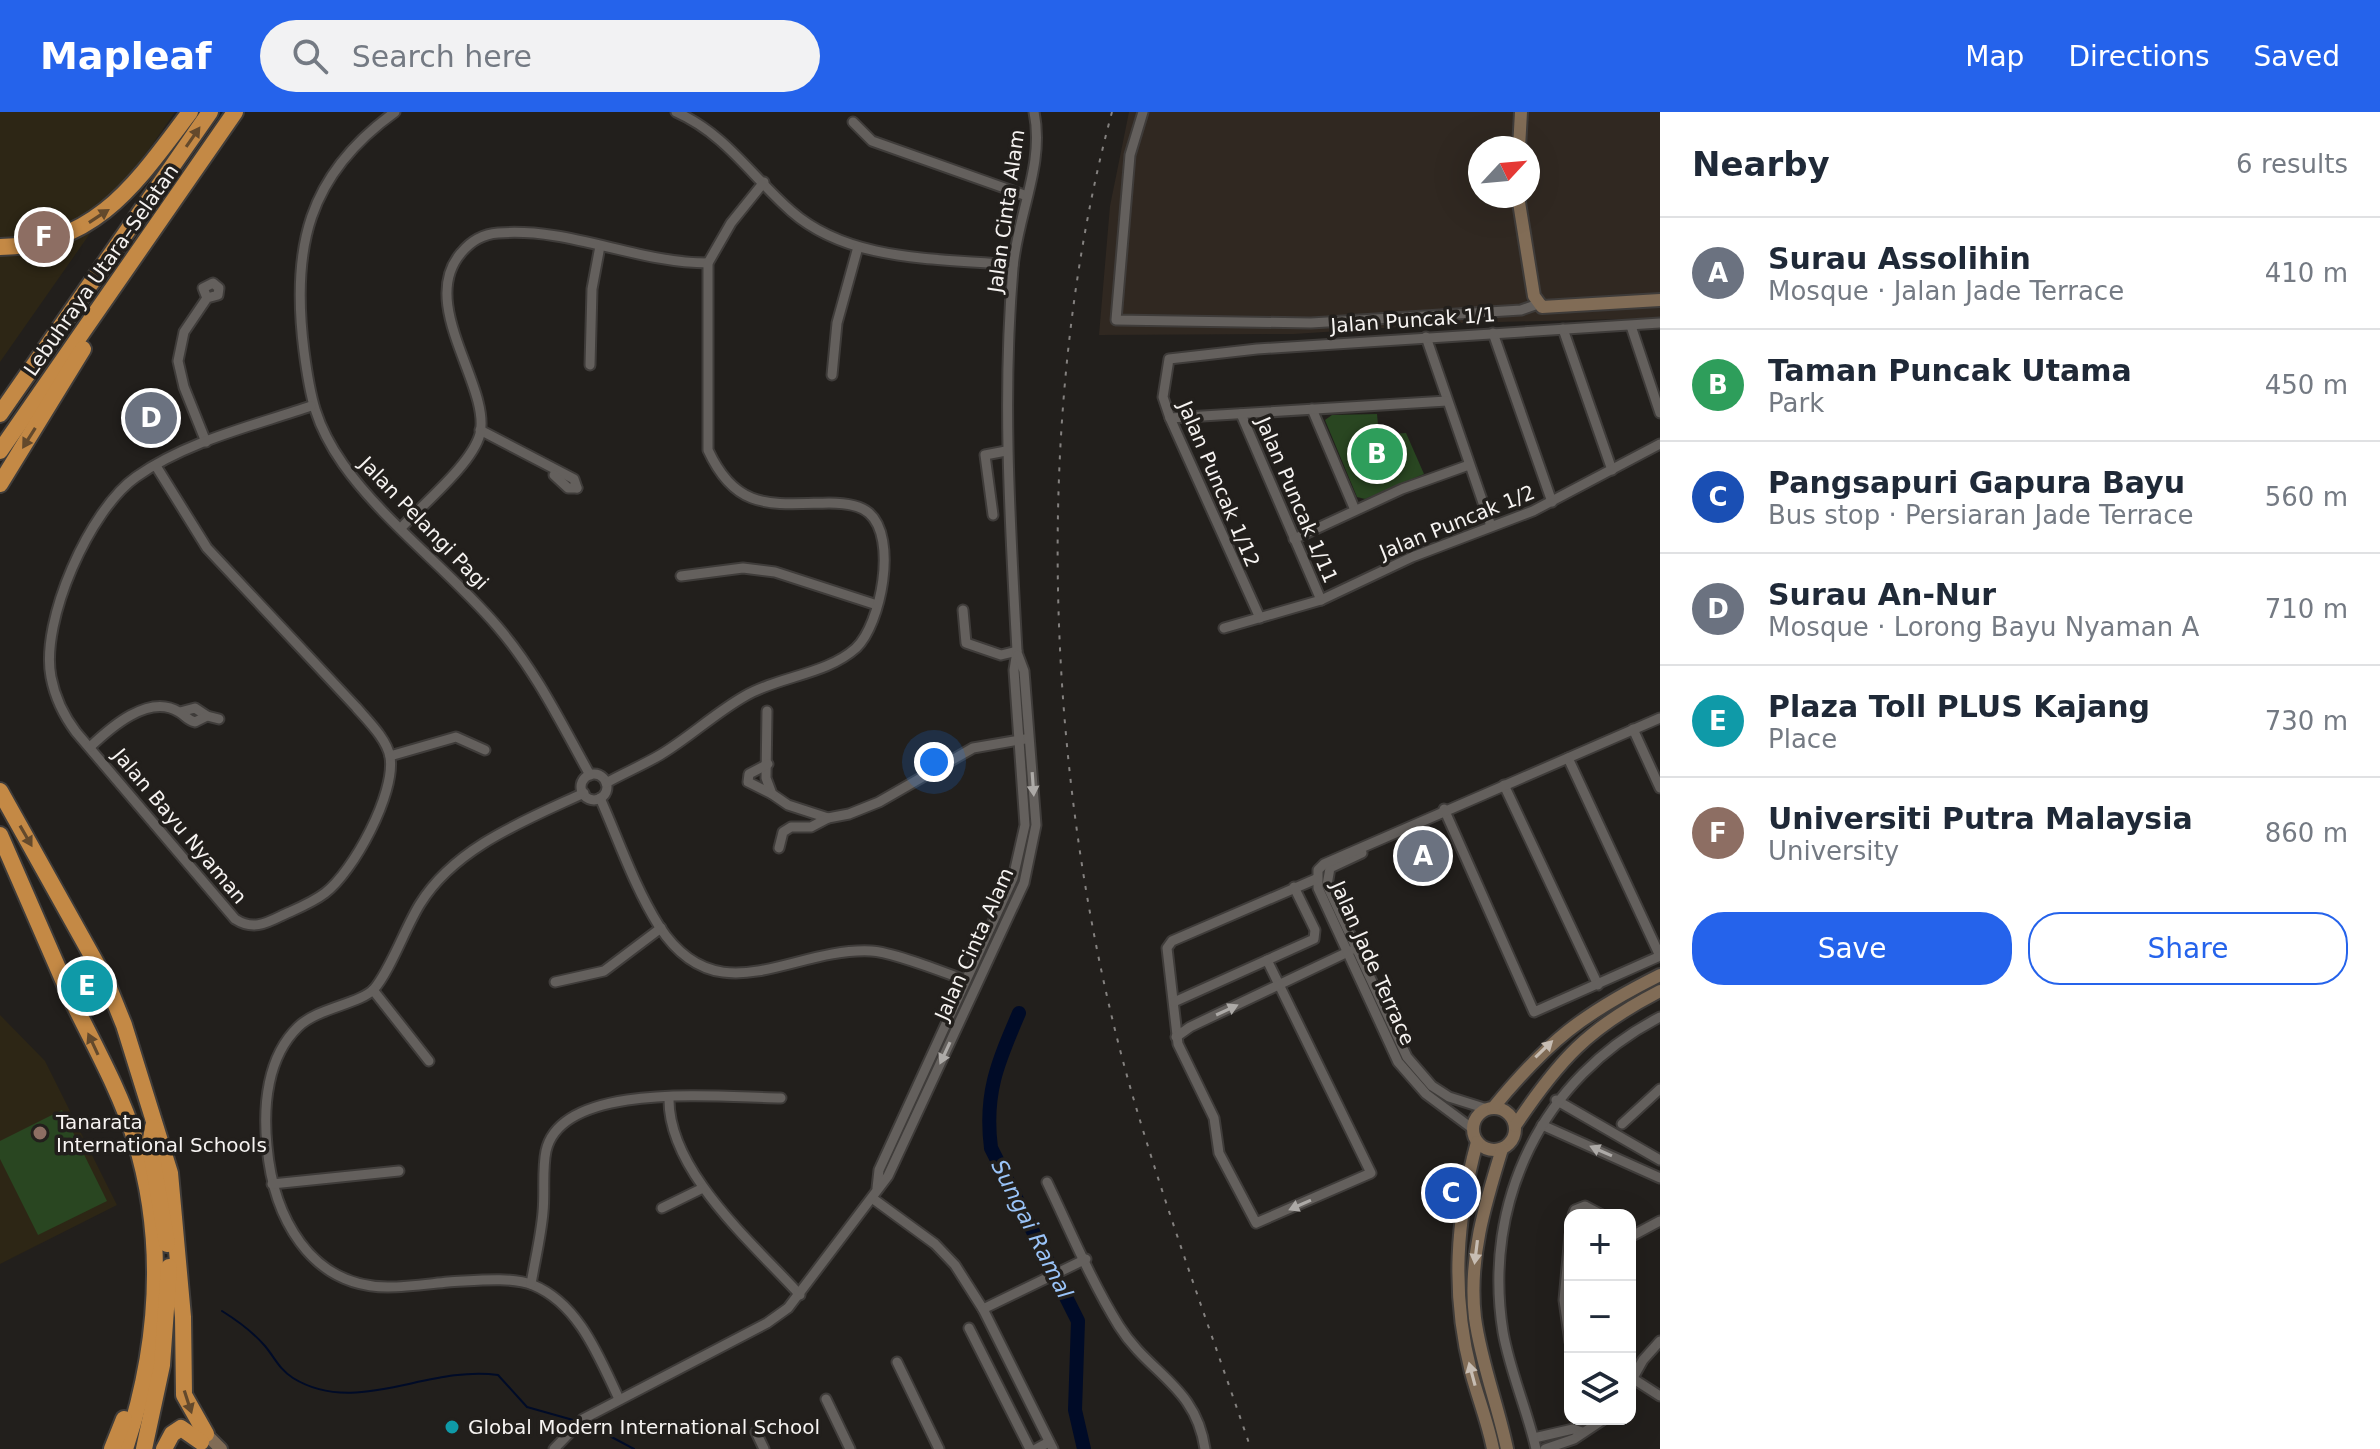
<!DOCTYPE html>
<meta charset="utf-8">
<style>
body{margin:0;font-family:"DejaVu Sans",sans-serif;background:#f2f2f3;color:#1f2937}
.controls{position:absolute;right:24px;bottom:24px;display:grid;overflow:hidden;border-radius:16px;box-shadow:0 8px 32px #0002}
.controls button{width:72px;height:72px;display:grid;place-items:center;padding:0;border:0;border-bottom:2px solid #e0e1e3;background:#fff;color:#1f2937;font:40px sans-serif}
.compass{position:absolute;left:1468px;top:24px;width:72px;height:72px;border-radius:50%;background:#fff;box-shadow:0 8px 32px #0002;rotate:64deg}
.you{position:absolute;left:934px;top:650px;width:28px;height:28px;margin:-20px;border:6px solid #fff;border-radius:50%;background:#1a73e8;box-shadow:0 0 0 12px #1a73e833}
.badge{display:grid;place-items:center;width:52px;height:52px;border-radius:50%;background:#2563eb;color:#fff;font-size:26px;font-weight:700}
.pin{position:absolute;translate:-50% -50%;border:4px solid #fff;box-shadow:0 2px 8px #0006}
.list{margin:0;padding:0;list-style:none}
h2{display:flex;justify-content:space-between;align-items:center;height:104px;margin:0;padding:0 32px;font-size:34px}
h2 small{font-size:26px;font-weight:400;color:#747a83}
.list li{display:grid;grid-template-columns:52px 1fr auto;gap:24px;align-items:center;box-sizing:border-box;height:112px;padding:0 32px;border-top:2px solid #e0e1e3}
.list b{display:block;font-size:30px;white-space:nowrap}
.list p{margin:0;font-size:26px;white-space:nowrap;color:#747a83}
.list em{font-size:26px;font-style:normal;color:#747a83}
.actions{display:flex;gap:16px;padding:24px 32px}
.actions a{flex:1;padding:18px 0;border:2px solid #2563eb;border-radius:32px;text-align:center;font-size:28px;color:#2563eb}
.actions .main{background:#2563eb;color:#fff}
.icon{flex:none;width:44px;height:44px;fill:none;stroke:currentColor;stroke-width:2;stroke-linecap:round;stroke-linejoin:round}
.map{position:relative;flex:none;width:1660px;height:1337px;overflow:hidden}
header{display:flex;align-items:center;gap:48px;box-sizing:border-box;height:112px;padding:0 40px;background:#2563eb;color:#fff}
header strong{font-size:38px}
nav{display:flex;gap:44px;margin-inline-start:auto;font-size:28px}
.search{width:560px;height:72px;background:#f2f2f3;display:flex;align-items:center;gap:20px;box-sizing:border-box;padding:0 28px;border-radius:44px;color:#747a83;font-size:30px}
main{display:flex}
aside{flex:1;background:#fff}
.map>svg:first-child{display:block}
.built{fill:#302821;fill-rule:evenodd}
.education{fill:#2d2615}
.green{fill:#294621}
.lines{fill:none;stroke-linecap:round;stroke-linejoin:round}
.stream{stroke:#000b27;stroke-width:2}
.river{stroke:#000b27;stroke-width:14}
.street-casing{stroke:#3f3c3a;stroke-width:13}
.secondary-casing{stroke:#3f3c3a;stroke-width:16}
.highway-casing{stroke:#3f3c3a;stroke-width:20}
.street{stroke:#64605d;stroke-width:9}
.secondary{stroke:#816c56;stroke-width:12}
.highway{stroke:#c48945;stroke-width:16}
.rail{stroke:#84817f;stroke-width:2;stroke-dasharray:4 8;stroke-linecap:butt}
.oneway{fill:#63492c}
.oneway2{fill:#adaaa7}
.oneway3{fill:#c7bdb3}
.education-dot{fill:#8d6e63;stroke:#221f1c;stroke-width:3}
.culture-dot{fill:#0f9aa8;stroke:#221f1c;stroke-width:3}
.labels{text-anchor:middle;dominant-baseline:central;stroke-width:7;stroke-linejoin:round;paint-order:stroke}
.street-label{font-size:20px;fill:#f6f3f1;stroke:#221f1c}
.poi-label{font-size:20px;fill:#f6f3f1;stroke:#221f1c;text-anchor:start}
.water-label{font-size:22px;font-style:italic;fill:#9ac4f9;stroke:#221f1c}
</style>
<header>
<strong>Mapleaf</strong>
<div class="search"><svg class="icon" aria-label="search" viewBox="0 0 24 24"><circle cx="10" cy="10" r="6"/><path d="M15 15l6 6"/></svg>Search here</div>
<nav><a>Map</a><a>Directions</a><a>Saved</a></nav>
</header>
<main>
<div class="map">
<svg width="1660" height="1337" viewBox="0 0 1660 1337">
<rect width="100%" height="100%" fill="#221f1c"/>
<!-- built -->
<path class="built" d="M1129 0H1660V206L1460 211 1294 222 1099 223 1110 94ZM1480 36H1528V84H1480Z"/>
<!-- education -->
<g class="education">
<polygon points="0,0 175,0 0,250"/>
<polygon points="0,903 45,949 117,1093 0,1152"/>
</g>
<!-- green -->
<g class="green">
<polygon points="1377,302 1379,323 1406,321 1424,362 1365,387 1357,385 1325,308 1332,303"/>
<polygon points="62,998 107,1089 38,1123 0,1047 0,1029"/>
</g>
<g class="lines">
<!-- stream -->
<g class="stream">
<path d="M222 1199C238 1209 253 1220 265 1234 275 1246 279 1257 293 1266 356 1305 427 1253 498 1263L527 1295 573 1308"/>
<polyline points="587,1312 634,1337"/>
</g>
<!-- river -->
<path class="river" d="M1019 901C998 950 984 981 991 1036L1078 1209 1075 1298 1084 1337"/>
<!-- street casing -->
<g class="street-casing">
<g id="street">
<path d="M395 0C307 63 291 137 304 239 310 285 315 312 343 352 383 409 450 459 497 514 536 559 561 611 590 663"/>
<path d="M676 0C726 22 752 65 791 99 850 151 939 146 1013 153"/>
<polyline points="1143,0 1130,43 1116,208 1311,211 1521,198 1538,192"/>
<polyline points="853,10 872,29 1027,84"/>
<polyline points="1631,214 1660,301"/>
<polyline points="1563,217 1612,358"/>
<polyline points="1493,221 1552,390"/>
<polyline points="1426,225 1491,414"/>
<polyline points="590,253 592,177 600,134"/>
<polyline points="832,263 837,211 858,135"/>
<polyline points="1312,297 1355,398"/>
<polyline points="1241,302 1321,488"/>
<polyline points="1170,306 1447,289"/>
<polyline points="480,318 574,367 577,376"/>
<polyline points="206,330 184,275 178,249 184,220 207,186 218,183 219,176 213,171 203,176 207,186"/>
<path d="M156 354 207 436 356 595C367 608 387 627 390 645 396 681 353 760 325 781 312 791 296 797 281 804 265 812 252 818 235 807L76 620C64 604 55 586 51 565 40 509 90 397 136 365 187 329 253 314 311 294"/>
<polyline points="554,363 568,376 577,376"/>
<polyline points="993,403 985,343 1006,339"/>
<path d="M402 415C423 392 472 352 480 322 491 274 417 192 461 141 470 130 483 122 498 121 570 115 636 151 708 151"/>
<polyline points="1294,427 1402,377 1469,353"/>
<polyline points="681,464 743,456 775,460 877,493"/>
<polyline points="963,498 966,531 1001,543 1017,539"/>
<polyline points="1260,506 1170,306 1163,285 1169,247 1257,237 1660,211"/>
<polyline points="1224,516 1321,488 1412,445 1533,399 1660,332"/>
<polyline points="767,599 766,666 772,682 788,693 828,706 849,702 879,690 973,636 1025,627"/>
<polyline points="180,600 195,596 207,604 219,607"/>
<polyline points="1633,617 1660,676"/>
<path d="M90 635C110 616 149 581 179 600 185 603 187 608 195 610L207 604"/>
<polyline points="390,644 456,625 485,638"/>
<polyline points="1568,646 1660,844"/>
<polyline points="768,652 749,662 748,670 772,682"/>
<circle cx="594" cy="675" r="13"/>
<path d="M606 671C624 661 643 653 660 643 690 625 715 601 745 584 779 564 826 563 856 536 881 512 898 426 869 401 859 392 841 391 829 391 770 392 736 399 708 338V151L731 111 764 70"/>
<polyline points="1504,673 1598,873"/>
<path d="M584 681C526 708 455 735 420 792 406 814 390 859 374 877 360 892 317 896 298 915 267 945 263 994 267 1034 273 1103 309 1175 388 1175 408 1175 428 1172 448 1170 473 1169 510 1164 533 1173 579 1192 599 1245 619 1287"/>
<path d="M600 686C619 729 634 774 659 814 718 905 791 835 871 839 893 840 943 860 965 868"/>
<polyline points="1444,697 1534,900 1660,844"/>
<polyline points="779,736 783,720 791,715 811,715 828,706"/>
<polyline points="1362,741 1330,756 1327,773 1407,945 1432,974 1449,985 1487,997"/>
<polyline points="1267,848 1371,1061 1256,1111 1219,1041 1214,1006 1178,932 1167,836 1172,829 1316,767"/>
<polyline points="555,870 604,859 661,816"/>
<polyline points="373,878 429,949"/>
<polyline points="1174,890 1314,827 1315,818 1294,775"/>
<polyline points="1176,925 1190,915 1350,839"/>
<path d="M669 985C667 1059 755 1133 800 1183"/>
<polyline points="1556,988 1660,1048"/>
<polyline points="1622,1012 1660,977"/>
<polyline points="1542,1013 1660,1066"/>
<polyline points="1473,1017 1426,982 1398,950 1318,776 1318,758 1324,752 1660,606"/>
<path d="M1047 1070C1070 1118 1091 1169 1119 1214 1149 1262 1196 1274 1205 1337"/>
<polyline points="272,1072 399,1059"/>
<path d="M877 1076 879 1058 1013 766 1025 713 1014 558 1017 539C1010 411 1002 284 1013 156 1017 104 1045 52 1034 0"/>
<polyline points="872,1086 935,1132 955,1153 983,1197 1086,1147"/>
<polyline points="662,1096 703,1076"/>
<polyline points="1573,1103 1575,1098 1585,1094 1602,1103"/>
<polyline points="1570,1123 1564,1188 1570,1230"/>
<polyline points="1630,1125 1660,1109"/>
<path d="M531 1172C535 1148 541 1124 543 1100 545 1081 542 1058 546 1039 562 967 726 986 781 986"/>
<polyline points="983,1197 1053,1337"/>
<polyline points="969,1216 1030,1337"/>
<polyline points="897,1250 939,1337"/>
<polyline points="1632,1266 1660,1284"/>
<polyline points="1630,1271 1643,1248 1660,1229"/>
<polyline points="826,1287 850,1337"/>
<polyline points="756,1320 764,1337"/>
<polyline points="1534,1326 1573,1317 1582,1320"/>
<polyline points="554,1337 583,1307 767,1211 788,1196 888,1064 1024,771 1036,713 1024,559 1018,543"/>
<polyline points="1036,1337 1049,1330"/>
<path d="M1536 1337C1527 1297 1510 1260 1503 1220 1482 1090 1542 966 1660 905"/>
<polyline points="1545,1337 1574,1327 1604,1307"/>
</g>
</g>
<!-- secondary casing -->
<g class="secondary-casing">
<g id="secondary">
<polyline points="1519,36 1521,0"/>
<polyline points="1518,84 1534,184 1542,195 1660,188"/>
<circle cx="1494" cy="1017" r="21"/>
<path d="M1493 996C1548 929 1582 902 1660 863"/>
<path d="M1515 1014C1559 948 1588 916 1660 879"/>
<path d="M1477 1030C1456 1108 1451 1181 1471 1260 1478 1286 1488 1311 1493 1337"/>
<path d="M1502 1037C1485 1092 1468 1147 1475 1206 1481 1251 1498 1293 1507 1337"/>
<polyline points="202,1328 206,1322 221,1337"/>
</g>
</g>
<!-- highway casing -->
<g class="highway-casing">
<g id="highway">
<path d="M0 135C96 134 137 70 190 0"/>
<polyline points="0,302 210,0"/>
<polyline points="0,339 235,0"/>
<polyline points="0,372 83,237"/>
<polyline points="0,679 101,860"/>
<polyline points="0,723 67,877"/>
<polyline points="107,871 124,913 170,1061 183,1205 184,1283 206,1322"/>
<path d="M72 888C94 933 120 979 135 1027 167 1131 159 1234 125 1337"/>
<polyline points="153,1015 150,1033 167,1132"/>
<polyline points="112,1337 124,1307"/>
<polyline points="144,1337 162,1253 169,1155"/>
<polyline points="164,1337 172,1322 181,1316 201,1330"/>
</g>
</g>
<!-- street -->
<use href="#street" class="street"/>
<!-- secondary -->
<use href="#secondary" class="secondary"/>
<!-- highway -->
<use href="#highway" class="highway"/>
<!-- rail -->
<path class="rail" d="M1112 0C1029 306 1045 682 1133 985 1168 1104 1211 1220 1251 1337"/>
</g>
<!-- one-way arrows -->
<defs><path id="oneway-solid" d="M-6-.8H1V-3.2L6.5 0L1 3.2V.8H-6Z" transform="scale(2)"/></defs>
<g class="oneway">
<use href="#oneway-solid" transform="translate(193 25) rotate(-55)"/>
<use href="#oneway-solid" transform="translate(99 104) rotate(-33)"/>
<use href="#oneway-solid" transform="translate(29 326) rotate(122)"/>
<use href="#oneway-solid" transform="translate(26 724) rotate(60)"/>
<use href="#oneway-solid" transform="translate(93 932) rotate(-115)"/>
<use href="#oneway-solid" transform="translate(188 1290) rotate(72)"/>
</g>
<g class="oneway2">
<use href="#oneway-solid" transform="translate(1033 672) rotate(86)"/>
<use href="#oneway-solid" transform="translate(1227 898) rotate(-25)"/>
<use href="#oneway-solid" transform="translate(945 941) rotate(115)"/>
<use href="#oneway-solid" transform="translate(1601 1039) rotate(-156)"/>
<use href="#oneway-solid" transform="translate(1300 1093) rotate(156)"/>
</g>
<g class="oneway3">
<use href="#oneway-solid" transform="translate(1544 937) rotate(-44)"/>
<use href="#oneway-solid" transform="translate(1476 1140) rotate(97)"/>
<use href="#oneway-solid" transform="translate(1472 1262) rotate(-105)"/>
</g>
<!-- markers -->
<circle class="education-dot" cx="40" cy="1021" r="8"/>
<circle class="culture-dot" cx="452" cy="1315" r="8"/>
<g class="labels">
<!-- street labels -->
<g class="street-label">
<text transform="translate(1006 99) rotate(-82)">Jalan Cinta Alam</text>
<text transform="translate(101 158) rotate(-55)">Lebuhraya Utara–Selatan</text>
<text transform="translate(1413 208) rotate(-4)">Jalan Puncak 1/1</text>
<text transform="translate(1219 372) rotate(67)">Jalan Puncak 1/12</text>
<text transform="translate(1297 388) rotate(67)">Jalan Puncak 1/11</text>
<text transform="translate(1457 410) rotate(-22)">Jalan Puncak 1/2</text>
<text transform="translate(424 411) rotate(46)">Jalan Pelangi Pagi</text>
<text transform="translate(180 714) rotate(50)">Jalan Bayu Nyaman</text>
<text transform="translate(974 832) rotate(-66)">Jalan Cinta Alam</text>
<text transform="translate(1373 851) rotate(66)">Jalan Jade Terrace</text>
</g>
<!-- poi labels -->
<g class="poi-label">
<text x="56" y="1010">Tanarata<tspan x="56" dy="23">International Schools</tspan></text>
<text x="468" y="1315">Global Modern International School</text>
</g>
<!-- water labels -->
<g class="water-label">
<text transform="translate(1032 1117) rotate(63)">Sungai Ramal</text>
</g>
</g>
</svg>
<div class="controls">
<button>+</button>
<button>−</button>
<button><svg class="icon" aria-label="layers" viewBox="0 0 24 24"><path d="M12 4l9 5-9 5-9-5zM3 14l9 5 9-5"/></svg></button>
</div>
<svg class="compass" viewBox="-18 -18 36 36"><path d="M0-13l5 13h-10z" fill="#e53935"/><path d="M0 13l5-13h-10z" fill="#747a83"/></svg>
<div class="you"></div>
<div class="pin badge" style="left:1423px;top:744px;background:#6b7280">A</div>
<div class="pin badge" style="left:1377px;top:342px;background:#2e9e5b">B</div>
<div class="pin badge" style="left:1451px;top:1081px;background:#1a4fb4">C</div>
<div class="pin badge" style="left:151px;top:306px;background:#6b7280">D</div>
<div class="pin badge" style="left:87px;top:874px;background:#0f9aa8">E</div>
<div class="pin badge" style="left:44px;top:125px;background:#8d6e63">F</div>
</div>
<aside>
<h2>Nearby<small>6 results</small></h2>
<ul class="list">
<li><span class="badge" style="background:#6b7280">A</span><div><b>Surau Assolihin</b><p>Mosque · Jalan Jade Terrace</p></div><em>410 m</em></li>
<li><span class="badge" style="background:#2e9e5b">B</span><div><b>Taman Puncak Utama</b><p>Park</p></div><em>450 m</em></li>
<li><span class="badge" style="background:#1a4fb4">C</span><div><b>Pangsapuri Gapura Bayu</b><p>Bus stop · Persiaran Jade Terrace</p></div><em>560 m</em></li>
<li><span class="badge" style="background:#6b7280">D</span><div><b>Surau An-Nur</b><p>Mosque · Lorong Bayu Nyaman A</p></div><em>710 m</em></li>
<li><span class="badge" style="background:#0f9aa8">E</span><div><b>Plaza Toll PLUS Kajang</b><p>Place</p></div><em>730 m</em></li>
<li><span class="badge" style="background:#8d6e63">F</span><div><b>Universiti Putra Malaysia</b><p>University</p></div><em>860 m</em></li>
</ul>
<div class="actions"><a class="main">Save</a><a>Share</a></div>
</aside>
</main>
